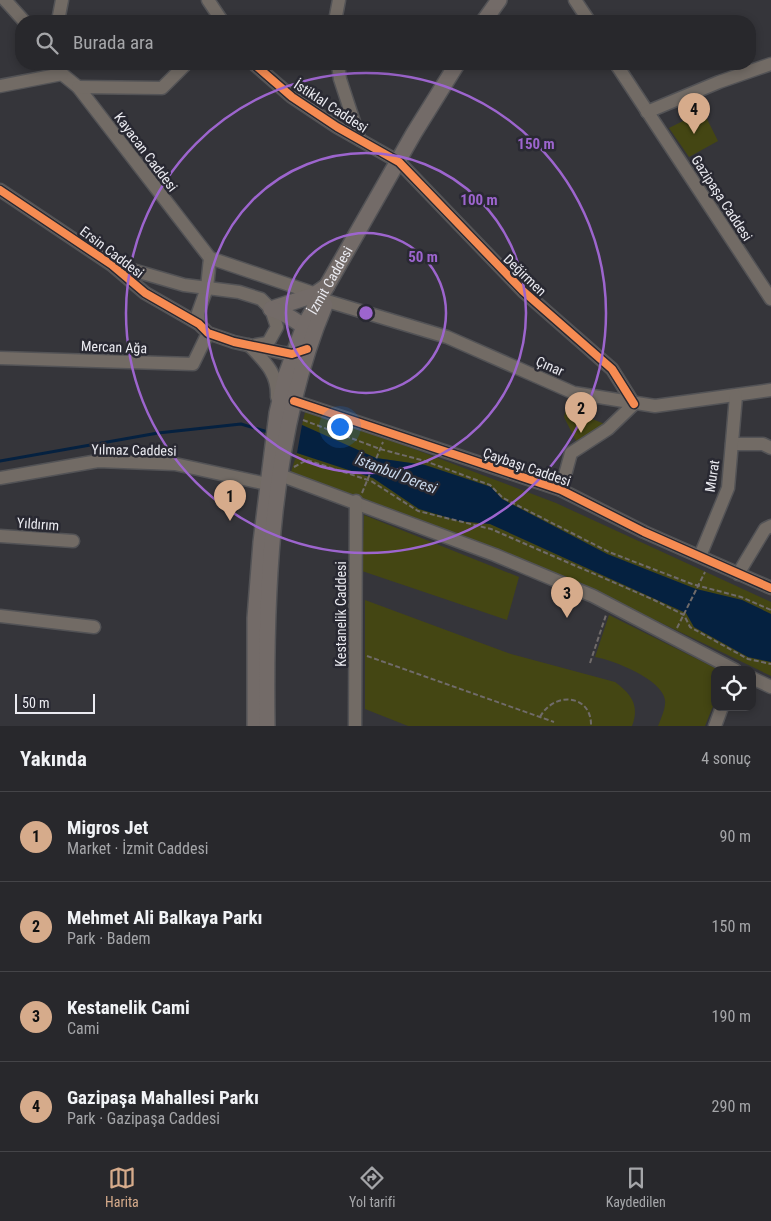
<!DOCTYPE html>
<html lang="tr">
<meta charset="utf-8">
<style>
body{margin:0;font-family:"Roboto Condensed",sans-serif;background:#303034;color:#f1f3f6}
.controls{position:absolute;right:15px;bottom:15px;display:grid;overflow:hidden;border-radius:10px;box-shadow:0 2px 8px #0003}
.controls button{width:45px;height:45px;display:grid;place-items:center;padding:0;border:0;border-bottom:1px solid #444448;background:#28282c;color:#f1f3f6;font:25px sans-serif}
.scale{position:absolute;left:15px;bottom:12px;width:80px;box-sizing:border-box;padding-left:5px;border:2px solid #ebebf1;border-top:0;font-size:14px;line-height:18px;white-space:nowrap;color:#ebebf1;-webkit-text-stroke:4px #292932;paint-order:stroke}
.you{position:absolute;left:339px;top:426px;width:18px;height:18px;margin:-12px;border:4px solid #fff;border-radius:50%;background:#1a73e8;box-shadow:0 0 0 8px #1a73e833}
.badge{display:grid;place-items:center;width:32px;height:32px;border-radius:50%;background:#d6ab8b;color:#111;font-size:16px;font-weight:700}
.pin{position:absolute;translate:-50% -41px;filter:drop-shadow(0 1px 2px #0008)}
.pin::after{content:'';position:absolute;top:26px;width:18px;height:15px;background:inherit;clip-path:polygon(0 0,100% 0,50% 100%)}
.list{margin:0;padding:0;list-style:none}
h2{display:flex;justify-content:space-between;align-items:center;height:65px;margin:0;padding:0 20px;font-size:21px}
h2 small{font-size:16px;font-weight:400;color:#a5a6a9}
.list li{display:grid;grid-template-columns:32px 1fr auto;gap:15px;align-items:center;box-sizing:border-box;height:90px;padding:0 20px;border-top:1px solid #444448}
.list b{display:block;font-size:19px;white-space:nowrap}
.list p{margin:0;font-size:16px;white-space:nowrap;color:#a5a6a9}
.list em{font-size:16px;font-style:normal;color:#a5a6a9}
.icon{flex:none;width:28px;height:28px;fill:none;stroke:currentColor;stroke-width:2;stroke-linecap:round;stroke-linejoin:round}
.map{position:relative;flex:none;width:771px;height:726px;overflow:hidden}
.search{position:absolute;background:#28282c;box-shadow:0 2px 8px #0003;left:15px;right:15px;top:15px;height:55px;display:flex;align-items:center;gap:12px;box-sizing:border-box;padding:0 18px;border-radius:20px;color:#a5a6a9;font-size:19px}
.sheet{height:425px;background:#28282c}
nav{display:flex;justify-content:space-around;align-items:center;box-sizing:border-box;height:70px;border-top:1px solid #444448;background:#28282c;font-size:14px;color:#a5a6a9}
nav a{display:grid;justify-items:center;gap:2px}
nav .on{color:#d6ab8b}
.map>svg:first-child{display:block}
.green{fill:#444613}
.water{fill:#052140}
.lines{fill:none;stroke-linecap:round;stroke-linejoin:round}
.stream{stroke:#052140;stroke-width:3}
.minor-casing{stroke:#535356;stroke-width:15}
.major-casing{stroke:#535356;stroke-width:18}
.path{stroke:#706b6a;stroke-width:2;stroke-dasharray:5 2.5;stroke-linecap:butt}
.minor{stroke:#726b65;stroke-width:12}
.major{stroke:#736b68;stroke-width:15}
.cycleway-casing{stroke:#292932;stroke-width:11}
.cycleway{stroke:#f68b52;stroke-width:8}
.ring{fill:none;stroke:#9d65ce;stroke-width:2.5}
.labels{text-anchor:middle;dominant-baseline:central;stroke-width:5;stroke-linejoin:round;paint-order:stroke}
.street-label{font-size:14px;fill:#ebebf1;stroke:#292932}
.water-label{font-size:15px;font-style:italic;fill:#cad9ec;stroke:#292932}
.centre{fill:#9d65ce;stroke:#292932;stroke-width:2.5}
.ring-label{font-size:15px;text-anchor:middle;font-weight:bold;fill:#9d65ce;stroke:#292932;stroke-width:5;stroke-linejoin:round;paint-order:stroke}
</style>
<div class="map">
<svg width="771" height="726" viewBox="0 0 771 726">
<rect width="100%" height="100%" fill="#35353a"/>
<!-- green -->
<g class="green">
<polygon points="703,111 718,141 689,157 669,128"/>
<polygon points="306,408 556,503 771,602 771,614 742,600 696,589 607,554 502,499 491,487 425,465 376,458 302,425"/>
<polygon points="566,409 605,424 576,441 564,417"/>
<polygon points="297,453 373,478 418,508 459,521 490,524 686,613 694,627 748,657 771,662 771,676 564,576 290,475"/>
<polygon points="364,515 519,577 507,620 362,571"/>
<path d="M365 600 511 654 615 682C631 694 640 705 632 726H408L365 709Z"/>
<path d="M609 615 719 670H715V701L705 726H658C661 718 666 708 665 700 662 679 613 660 595 657Z"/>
</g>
<!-- water -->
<polygon class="water" points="302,425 376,458 425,465 491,487 502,499 607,554 696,589 742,600 771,614 771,662 748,657 694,627 686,613 490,524 459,521 419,509 373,478 297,453"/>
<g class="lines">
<!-- stream -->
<polyline class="stream" points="0,461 158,433 241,424 271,433"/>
<!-- minor casing -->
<g class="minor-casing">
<g id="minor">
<polyline points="5,0 24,21"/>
<polyline points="208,0 222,21"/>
<polyline points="575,0 589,21"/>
<polyline points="58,21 62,0"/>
<polyline points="335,21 339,0"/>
<polyline points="60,64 62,74 78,87 210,258 207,288 198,313 199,324"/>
<polyline points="254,64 292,97 337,127 399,162 523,291 612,369 634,404"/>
<polyline points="338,64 340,79 360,140"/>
<polyline points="616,64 771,299"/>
<polyline points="0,86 62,74"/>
<polyline points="78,87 162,88 186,64"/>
<polyline points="647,112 719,82 771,64"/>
<polyline points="0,190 112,265 145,293 199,324 208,333 234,342 283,353 292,354 301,351"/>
<polyline points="210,258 316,294"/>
<polyline points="115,265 184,285 239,292 261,299 271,309 277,327 268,343 256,345"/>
<polyline points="327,301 447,337 574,393 655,406 771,390"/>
<path d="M249 345C265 362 278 373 277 397"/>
<polyline points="0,358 193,364 208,333"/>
<polyline points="294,401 561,490 644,532 771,588"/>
<polyline points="732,444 763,444 771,448"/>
<polyline points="280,475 495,555 593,596 735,670"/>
<polyline points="0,478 98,461 175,464 267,484"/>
<polyline points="561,490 571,453 608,429 634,404"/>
<polyline points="0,536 73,541"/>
<polyline points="700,556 728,488 736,396"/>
<polyline points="738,574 765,529 771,526"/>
<polyline points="0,616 94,627"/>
<polyline points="752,678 771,687"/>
<polyline points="355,726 356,501"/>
<polyline points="715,726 722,707"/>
</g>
</g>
<!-- major casing -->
<g class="major-casing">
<g id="major">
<polyline points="484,21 499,0"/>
<polyline points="271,309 314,295 327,286"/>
<path d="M271 309C286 313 299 323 312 332"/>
<path id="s1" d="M255 726V618L261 542 277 413 286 375 304 326 414 133 457 64"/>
<path d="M267 726C265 589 271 432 325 305"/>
</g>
</g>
<!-- path -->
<g class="path">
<polyline points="303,420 380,449 425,461 490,485 503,498 609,552 692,584 741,597 771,610"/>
<polyline points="294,467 307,460 371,481 418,511 491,529 654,600 684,615 690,627 748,659 771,664"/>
<polyline points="362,493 383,442"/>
<polyline points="677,628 705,572"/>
<polyline points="367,656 554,722"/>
<polyline points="590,663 606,615"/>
<path d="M540 717C554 691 592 694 591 726"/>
</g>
<!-- minor -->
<use href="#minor" class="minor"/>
<!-- major -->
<use href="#major" class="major"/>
<!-- cycleway casing -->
<g class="cycleway-casing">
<g id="cycleway">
<polyline points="254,64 292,97 337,127 399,162 523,291 612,369 634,404"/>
<polyline points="0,190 112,265 145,293 199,324 208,333 234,342 292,354 307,349"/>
<polyline points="294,401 561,490 644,532 771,588"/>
</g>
</g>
<!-- cycleway -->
<use href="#cycleway" class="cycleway"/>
</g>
<!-- distance rings -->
<g class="ring">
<circle cx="366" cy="313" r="80"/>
<circle cx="366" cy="313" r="160"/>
<circle cx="366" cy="313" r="240"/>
</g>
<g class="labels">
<!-- street labels -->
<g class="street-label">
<text transform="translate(331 106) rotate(33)">İstiklal Caddesi</text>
<text transform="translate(146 152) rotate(53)">Kayacan Caddesi</text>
<text transform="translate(722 198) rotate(57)">Gazipaşa Caddesi</text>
<text transform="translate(112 252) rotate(37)">Ersin Caddesi</text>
<text transform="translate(525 275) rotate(44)">Değirmen</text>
<text stroke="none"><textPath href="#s1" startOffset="458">İzmit Caddesi</textPath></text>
<text transform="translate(114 347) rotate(2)">Mercan Ağa</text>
<text transform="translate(550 366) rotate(24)">Çınar</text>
<text transform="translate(134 450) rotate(1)">Yılmaz Caddesi</text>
<text transform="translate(527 467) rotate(19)">Çaybaşı Caddesi</text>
<text transform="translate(712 476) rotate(-81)">Murat</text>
<text transform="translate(38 524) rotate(4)">Yıldırım</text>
<text transform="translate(341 614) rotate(-90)">Kestanelik Caddesi</text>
</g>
<!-- water labels -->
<g class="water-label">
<text transform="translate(396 474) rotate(21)">İstanbul Deresi</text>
</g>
</g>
<circle cx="366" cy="313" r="8" class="centre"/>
<g class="ring-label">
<text x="536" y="149">150 m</text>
<text x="479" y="205">100 m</text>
<text x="423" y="262">50 m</text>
</g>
</svg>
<div class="controls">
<button><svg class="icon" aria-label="locate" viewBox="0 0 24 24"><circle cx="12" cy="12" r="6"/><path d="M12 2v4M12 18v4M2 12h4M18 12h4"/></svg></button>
</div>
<div class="scale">50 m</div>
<div class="you"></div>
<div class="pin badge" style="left:230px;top:521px">1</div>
<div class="pin badge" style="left:581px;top:433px">2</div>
<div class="pin badge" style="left:567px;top:618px">3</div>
<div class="pin badge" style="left:694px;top:134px">4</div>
<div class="search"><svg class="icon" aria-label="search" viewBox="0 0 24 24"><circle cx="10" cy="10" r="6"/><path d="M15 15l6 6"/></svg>Burada ara</div>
</div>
<section class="sheet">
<h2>Yakında<small>4 sonuç</small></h2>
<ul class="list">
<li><span class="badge">1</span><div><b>Migros Jet</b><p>Market · İzmit Caddesi</p></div><em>90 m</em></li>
<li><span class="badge">2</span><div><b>Mehmet Ali Balkaya Parkı</b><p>Park · Badem</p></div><em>150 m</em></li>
<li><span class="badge">3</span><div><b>Kestanelik Cami</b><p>Cami</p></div><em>190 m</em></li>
<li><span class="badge">4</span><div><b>Gazipaşa Mahallesi Parkı</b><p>Park · Gazipaşa Caddesi</p></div><em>290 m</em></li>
</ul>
</section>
<nav>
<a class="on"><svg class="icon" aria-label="map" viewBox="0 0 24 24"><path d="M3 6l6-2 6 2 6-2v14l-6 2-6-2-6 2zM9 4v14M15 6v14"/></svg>Harita</a>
<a><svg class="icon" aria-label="directions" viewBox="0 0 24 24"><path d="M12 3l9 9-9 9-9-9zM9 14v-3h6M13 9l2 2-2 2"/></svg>Yol tarifi</a>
<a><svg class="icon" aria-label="saved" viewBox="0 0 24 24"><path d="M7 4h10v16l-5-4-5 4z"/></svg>Kaydedilen</a>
</nav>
